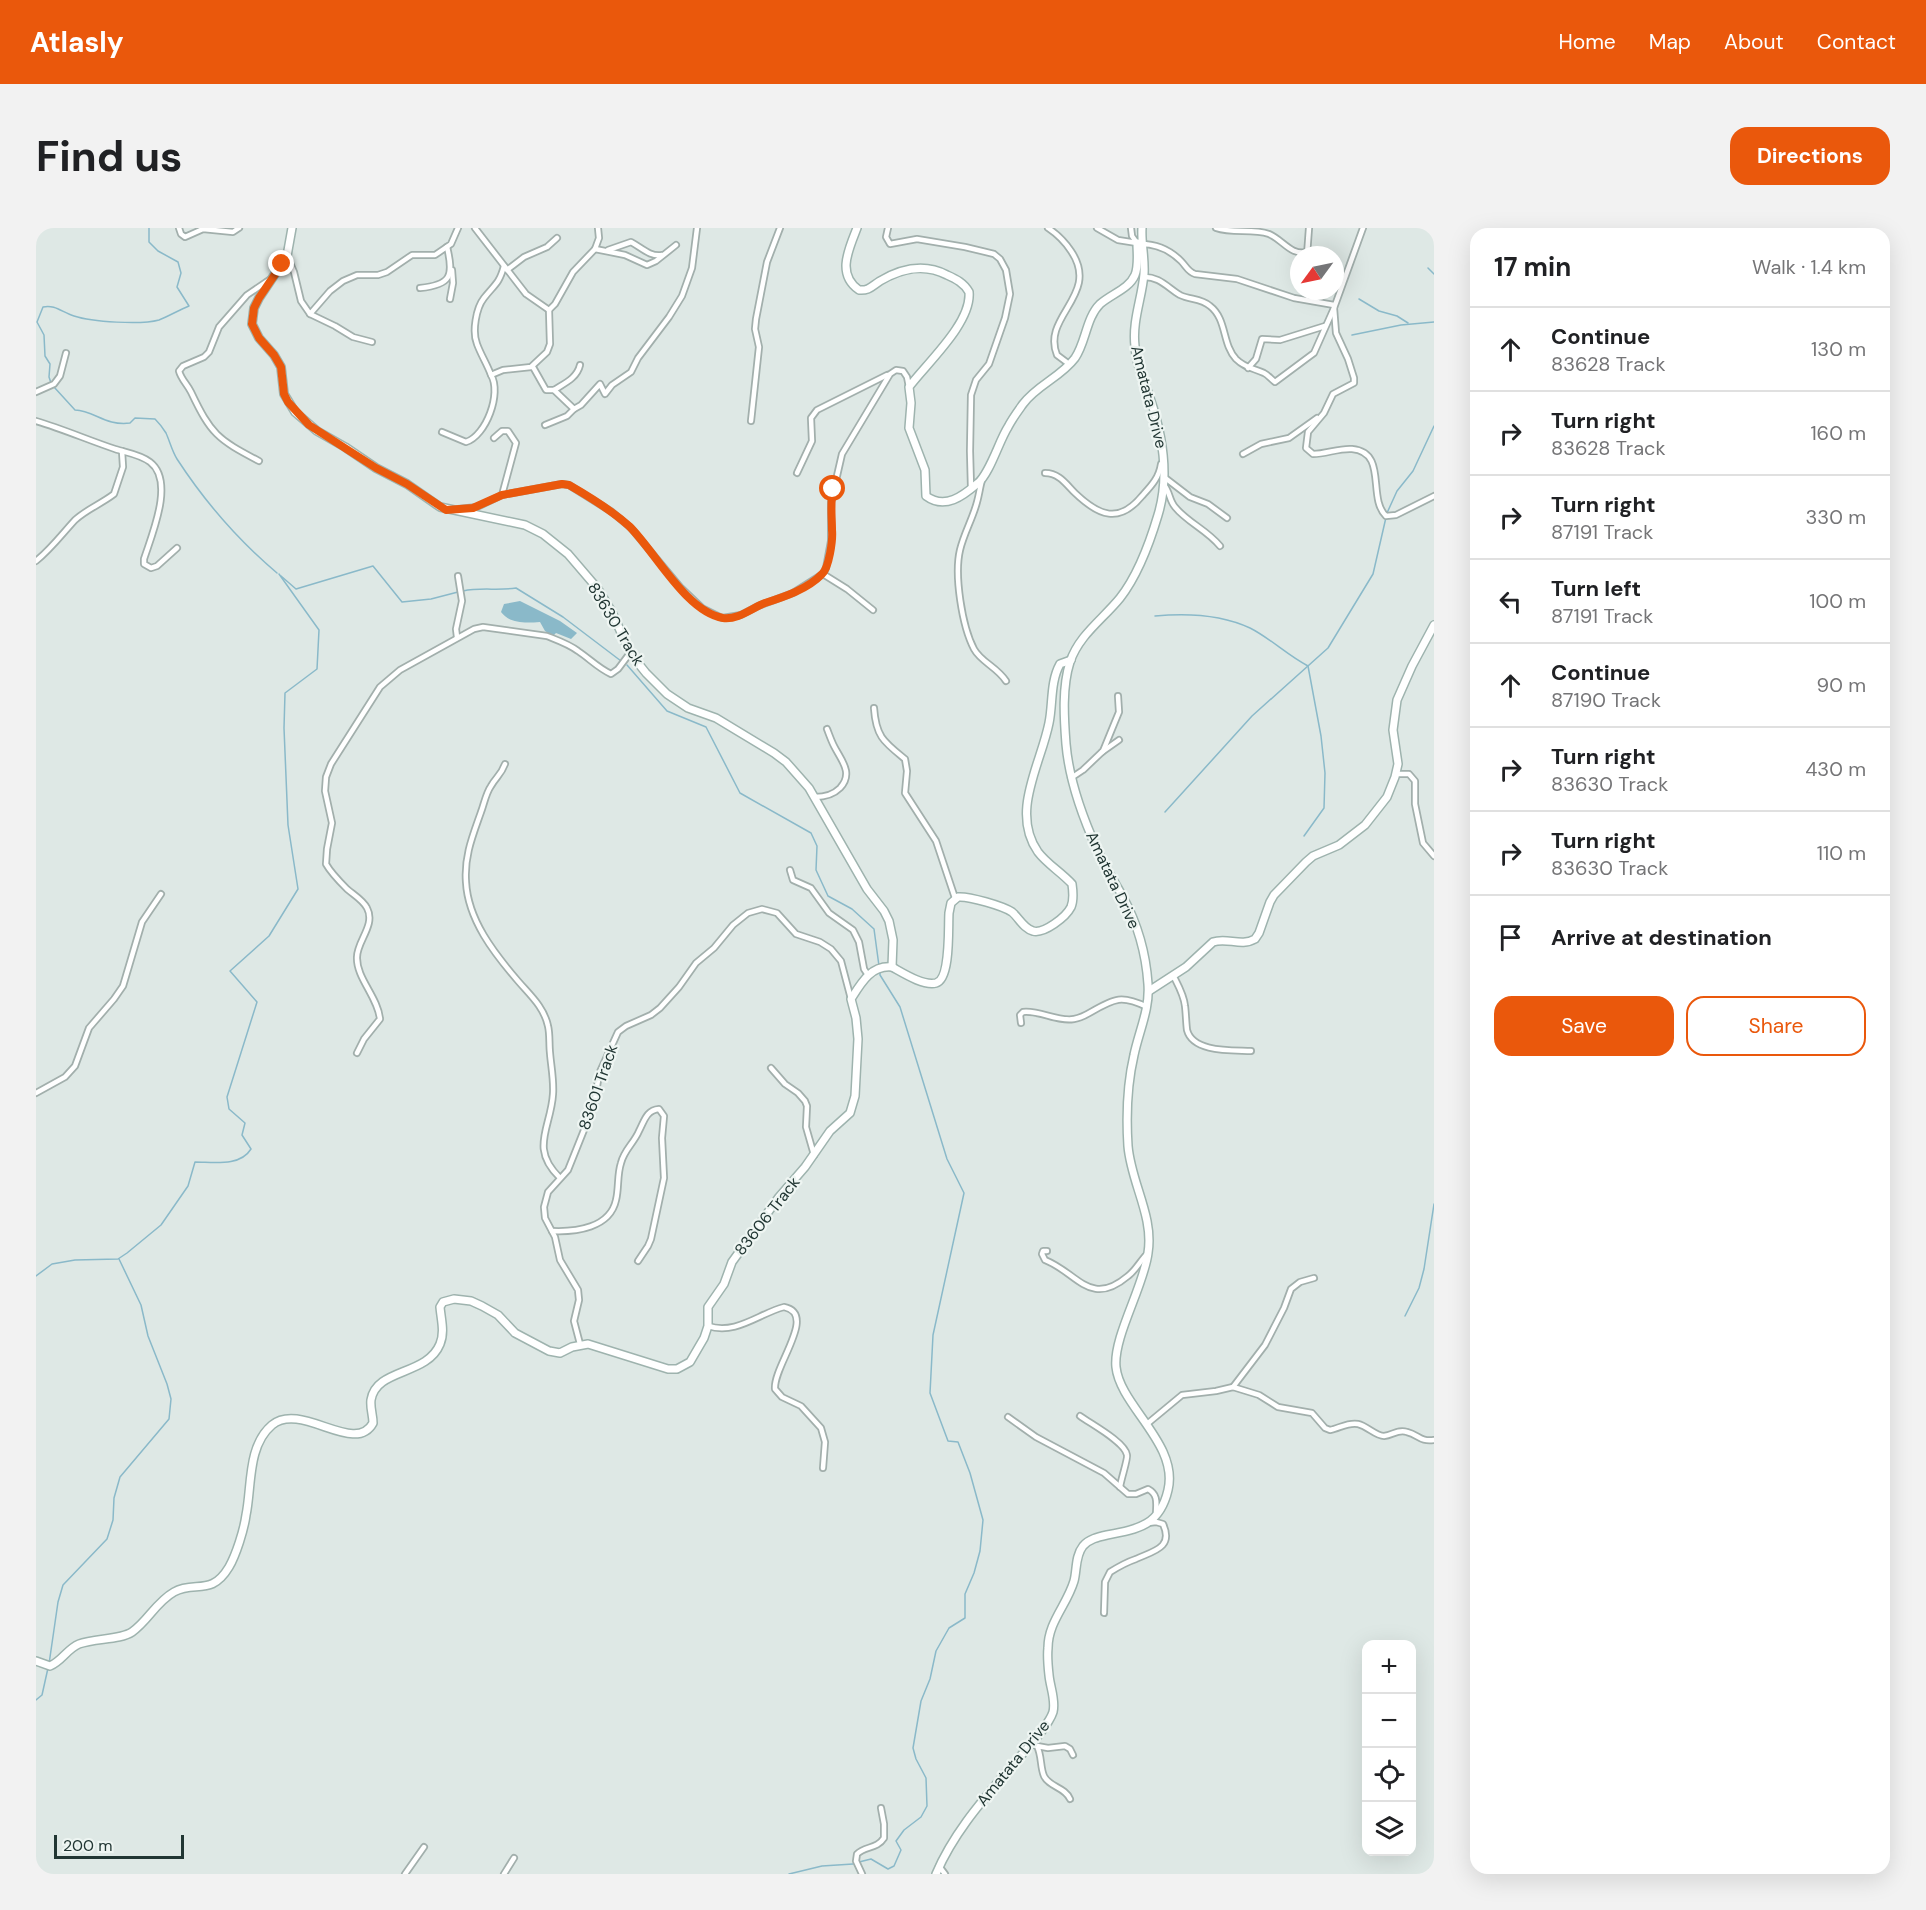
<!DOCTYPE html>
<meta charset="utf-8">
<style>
body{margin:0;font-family:"DM Sans",sans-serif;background:#f2f2f2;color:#202124}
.controls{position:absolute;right:18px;bottom:18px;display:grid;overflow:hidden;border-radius:12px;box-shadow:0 6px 24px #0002}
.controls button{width:54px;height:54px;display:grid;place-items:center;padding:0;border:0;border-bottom:2px solid #e0e0e0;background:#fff;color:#202124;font:30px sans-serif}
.compass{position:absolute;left:1254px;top:18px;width:54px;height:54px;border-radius:50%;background:#fff;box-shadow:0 6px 24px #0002;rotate:237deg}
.scale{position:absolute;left:18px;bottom:15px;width:130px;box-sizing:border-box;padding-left:6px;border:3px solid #213633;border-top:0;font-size:16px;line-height:21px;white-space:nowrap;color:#213633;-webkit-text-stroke:4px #eef5f2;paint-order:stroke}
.stop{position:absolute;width:18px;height:18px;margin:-14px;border:4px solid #ea580c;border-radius:50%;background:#fff}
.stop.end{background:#ea580c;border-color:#fff;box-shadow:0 2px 6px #0008}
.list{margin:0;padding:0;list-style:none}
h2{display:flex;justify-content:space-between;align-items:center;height:78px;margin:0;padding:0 24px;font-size:26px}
h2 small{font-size:20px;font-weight:400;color:#757577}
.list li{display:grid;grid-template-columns:39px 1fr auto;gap:18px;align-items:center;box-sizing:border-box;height:84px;padding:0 24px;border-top:2px solid #e0e0e0}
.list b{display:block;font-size:22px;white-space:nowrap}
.list p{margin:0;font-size:20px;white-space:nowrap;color:#757577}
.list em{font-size:20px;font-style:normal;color:#757577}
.actions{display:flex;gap:12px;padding:18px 24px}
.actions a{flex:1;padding:14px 0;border:2px solid #ea580c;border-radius:18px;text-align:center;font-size:21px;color:#ea580c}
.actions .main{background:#ea580c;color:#fff}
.icon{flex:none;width:33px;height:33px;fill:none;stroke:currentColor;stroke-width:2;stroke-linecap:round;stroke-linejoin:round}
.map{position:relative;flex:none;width:1398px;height:1646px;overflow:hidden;border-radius:18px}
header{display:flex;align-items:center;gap:36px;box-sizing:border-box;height:84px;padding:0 30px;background:#ea580c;color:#fff}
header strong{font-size:28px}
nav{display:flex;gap:33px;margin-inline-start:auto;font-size:21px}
.intro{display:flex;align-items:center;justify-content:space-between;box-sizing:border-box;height:144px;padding:0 36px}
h1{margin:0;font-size:42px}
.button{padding:15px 27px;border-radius:18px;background:#ea580c;color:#fff;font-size:21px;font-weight:700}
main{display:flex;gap:36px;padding:0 36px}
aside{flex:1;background:#fff;border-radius:18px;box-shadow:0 6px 24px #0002}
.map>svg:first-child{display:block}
.water{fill:#8ab9c9}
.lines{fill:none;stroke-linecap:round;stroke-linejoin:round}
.stream{stroke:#8ab9c9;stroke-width:1.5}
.street-casing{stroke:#a2afac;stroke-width:8}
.secondary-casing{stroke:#9eb3ae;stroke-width:10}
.street{stroke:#fff;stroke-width:4.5}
.secondary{stroke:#fff;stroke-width:7}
.route{stroke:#ea580c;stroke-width:8}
.labels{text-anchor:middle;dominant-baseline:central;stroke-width:4.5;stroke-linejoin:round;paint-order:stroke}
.street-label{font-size:16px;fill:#213633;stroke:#eef5f2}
</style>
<header>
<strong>Atlasly</strong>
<nav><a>Home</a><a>Map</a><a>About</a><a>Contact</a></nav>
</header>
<div class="intro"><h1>Find us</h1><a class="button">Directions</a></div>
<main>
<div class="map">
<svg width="1398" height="1646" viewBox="0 0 1398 1646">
<rect width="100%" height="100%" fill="#dee8e5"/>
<!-- water -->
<path class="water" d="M484 373 524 393 541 405 535 411 520 405 517 408 509 403 504 394C489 395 474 396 465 384L468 376Z"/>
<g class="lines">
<!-- stream -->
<g class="stream">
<polyline points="1392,40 1398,46"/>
<polyline points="1323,71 1343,83 1361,88 1372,95"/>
<polyline points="1316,107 1365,97 1398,94"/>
<path d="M15 155 13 149 14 136 9 128 8 107 1 94 7 79C19 76 27 85 38 88 56 94 105 97 123 92 133 88 143 82 153 78L141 59 145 45 142 34 122 23 113 14V0"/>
<path d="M18 159 39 182C59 183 69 198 94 195L99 190 119 191C123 195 127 200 130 205 134 214 136 223 141 231 169 274 202 312 241 345"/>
<polyline points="245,348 260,361 337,338 366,374 395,371 422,364"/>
<path d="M427 363C445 359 462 363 480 360L527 389 585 433"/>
<path d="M1119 388C1151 385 1184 386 1214 400 1234 410 1251 427 1272 438L1285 508 1289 545 1288 580 1268 608"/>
<polyline points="591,437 631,483 670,499 704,565 775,605 781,618 780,642 792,668 816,681 838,701 843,738"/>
<polyline points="1129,584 1216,488 1292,420 1337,346 1351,285 1361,263 1377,243 1398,198"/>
<path d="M0 1048 16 1036 39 1032 82 1031 91 1025 125 997 152 958 159 934C177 934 204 939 215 921L206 907 209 895 193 881 191 869 221 774 194 743 233 708 262 661 252 597 248 500 249 465 281 441 283 402 243 346"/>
<polyline points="1369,1088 1383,1060 1388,1041 1398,976"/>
<polyline points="13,1436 22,1374 27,1357 71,1311 77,1292 78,1270 84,1249 133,1191 135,1171 131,1156 112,1108 105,1077 83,1031"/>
<polyline points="0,1472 6,1467 12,1440"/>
<polyline points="823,1634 835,1631 852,1641 858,1638 865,1622 860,1613 868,1602 885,1589 891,1578 890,1550 880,1531 877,1520 885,1473 894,1451 900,1423 913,1400 929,1390 929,1366 938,1345 944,1323 947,1292 934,1245 922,1214 912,1213 894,1165 897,1107 928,965 911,931 864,779 844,747 844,742"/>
<polyline points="753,1646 786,1638 817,1636"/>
</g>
<!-- street casing -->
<g class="street-casing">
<g id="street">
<polyline points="143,0 145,6 149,9 167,1 197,4 203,0"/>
<polyline points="439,0 490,66 513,82 519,76 537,44 559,21 563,10 562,0"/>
<polyline points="852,0 850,9 854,16 881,11 929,19 958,26 964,31 970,42 974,66 969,90 953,136 940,152 935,167 934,223 935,260"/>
<path d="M1012 0C1021 6 1029 14 1035 23 1065 67 1005 88 1021 127L1033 136"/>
<polyline points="1061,0 1082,12 1101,15"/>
<polyline points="1095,0 1096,8 1101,15"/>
<path d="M1180 0C1197 6 1216 0 1233 6 1247 12 1255 28 1271 24"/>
<path d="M1327 0 1298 80 1300 105 1312 131 1318 150V155L1297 166 1288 185 1272 204 1270 220 1277 226C1290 226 1303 220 1316 221 1352 224 1331 270 1350 288L1360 287 1398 268"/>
<path d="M1105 16C1121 16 1134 22 1145 33 1150 38 1152 44 1159 46L1201 51 1258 70 1298 77"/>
<polyline points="559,21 589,27 611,37 620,33 640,17"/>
<path d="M572 22 595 14C606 20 614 29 626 27"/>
<polyline points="1271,27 1273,0"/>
<polyline points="251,28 258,44 265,73 274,86 294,63 307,53 321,47 342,47 351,44 376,27 399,27 415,16 422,0"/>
<path d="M468 38C463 56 459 56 448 70 440 80 436 104 441 116 445 127 451 136 455 147L467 142 495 139 511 124 514 116 513 82"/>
<polyline points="471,42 488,29 511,19 521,10"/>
<path d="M1107 49C1123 48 1132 60 1144 67 1154 72 1165 70 1174 78 1191 91 1186 116 1200 131 1209 140 1217 140 1228 145 1232 147 1235 151 1239 154L1278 125 1298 80"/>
<path d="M384 60C415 57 418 48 411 19"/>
<polyline points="414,71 417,55 416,42"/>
<polyline points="274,86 299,98 317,109 336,114"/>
<polyline points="497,139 510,162 518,162 538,181 531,188 509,197"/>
<polyline points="1212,140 1220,131 1226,111 1244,112 1289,98"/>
<path d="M518 162C529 155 541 150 544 137"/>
<polyline points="0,164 18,156 24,148 30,125"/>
<polyline points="538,181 545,177 564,156 569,166 576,157 595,144 602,130 633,89 646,68 656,40 661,0"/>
<path d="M0 193C27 201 52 212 79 221 91 225 103 226 114 234 139 253 116 306 108 331V336L115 340 121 338 141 320"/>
<polyline points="715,193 723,119 719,101 720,91 731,34 744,0"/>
<path d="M406 204 430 214C450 208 466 165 455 147"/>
<polyline points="458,210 466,203 472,203 480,215 466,267"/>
<polyline points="1207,226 1225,216 1253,210 1281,190"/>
<path d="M223 233C181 211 175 206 155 164 151 156 145 151 143 143L147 138 168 129 173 124 183 99 211 67 233 52"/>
<polyline points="761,245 776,213 775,190 781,182 851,147"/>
<path d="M1009 245C1023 245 1030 256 1039 265 1063 288 1083 296 1106 268 1115 258 1123 250 1125 236"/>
<polyline points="1128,249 1154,269 1172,276 1191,290"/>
<path d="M946 252C944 259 943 267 941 274 937 290 928 305 924 322 918 347 926 398 938 421 945 434 961 439 970 453"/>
<path d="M1128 257C1134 264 1133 272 1139 279 1151 294 1171 302 1184 318"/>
<polyline points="422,281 441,279 466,267 526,256 533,257 576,284 595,300 645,360 666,380 686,390 705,387 722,378 757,365 787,346 790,340 795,313 795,274 806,226 854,146 860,142 867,143 871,149 873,159"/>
<path d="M0 333C15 321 26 306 39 292 51 281 65 276 78 266L87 239 86 223"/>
<polyline points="787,346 811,361 837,382"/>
<polyline points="421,409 420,401 426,373 422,348"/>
<path d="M838 480C840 509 848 514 869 531L871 543 869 565 900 613 919 670"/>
<polyline points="1066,524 1083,512"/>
<path d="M469 536C465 547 460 549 455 558 450 565 448 576 445 584 437 607 428 628 430 654 432 692 458 725 482 753 494 767 508 779 512 798 514 806 513 816 514 825 515 838 518 852 517 866 515 900 493 920 524 950"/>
<polyline points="1360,546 1373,546 1379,553 1379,576 1387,615 1398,628"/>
<polyline points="1035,550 1047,542 1067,523 1083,484 1082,468"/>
<path d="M779 569C789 569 797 567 804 560 818 545 805 532 798 518 795 512 793 506 791 501"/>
<polyline points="754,642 757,652 775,660 793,685 817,702 823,714 828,741 832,747"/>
<path d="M1137 747C1142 757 1148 767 1149 778 1150 786 1150 794 1151 802 1157 825 1197 822 1215 823"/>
<path d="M985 795 984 787 987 784C1004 782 1021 794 1038 791 1044 790 1050 787 1055 784 1079 770 1086 767 1111 779"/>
<path d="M321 825 328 811 344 791C342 769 320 750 321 729 321 713 340 697 331 680 327 672 318 667 311 661 303 653 295 645 290 636L291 621 296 595 289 563 290 549 295 536 344 459 364 442 438 401 447 399 511 408C521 412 533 416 542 423 554 431 562 440 575 446L582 441 594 425"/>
<polyline points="735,840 749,856 762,865 769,873 771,878 770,899 778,927"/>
<polyline points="0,865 29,849 39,838 53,800 78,771 87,758 106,694 125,666"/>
<path d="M516 1003C540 1004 574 1000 580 972 583 960 581 947 585 935 588 922 598 915 603 903 608 894 610 882 623 881L628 888 626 910 628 950 615 1011 612 1018 602 1033"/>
<path d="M1011 1023H1007L1006 1026 1009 1032C1042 1045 1054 1080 1092 1048 1100 1042 1104 1033 1111 1026"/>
<path d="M672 1098C700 1107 722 1086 748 1079 782 1086 737 1138 739 1161L746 1169 765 1178 785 1200 789 1214 787 1240"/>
<polyline points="544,1116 538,1093 543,1072 542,1062 524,1032 519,1009 509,990 508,979 512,964 532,942 558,877 563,846 582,804 590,798 615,787 624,780 643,759 660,735 678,720 697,697 712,685 726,681 741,685 760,706 784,714 795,721 805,733 815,771"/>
<polyline points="1197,1159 1229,1117 1248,1080 1255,1061 1264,1054 1278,1050"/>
<path d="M1044 1188C1055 1196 1089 1214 1091 1227 1092 1231 1085 1251 1084 1259"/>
<path d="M972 1189 1000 1209 1068 1245 1092 1266H1100L1112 1261C1123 1267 1120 1276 1120 1287"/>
<path d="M1111 1196 1146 1167 1180 1163 1197 1159 1223 1167 1242 1179 1276 1185 1289 1200 1294 1202C1304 1200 1312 1194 1322 1196 1331 1198 1340 1208 1348 1208 1357 1207 1362 1201 1371 1204 1383 1207 1384 1214 1398 1212"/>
<path d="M1068 1385 1069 1354 1074 1344C1082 1339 1091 1334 1100 1331 1117 1323 1138 1320 1127 1296L1120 1294 1112 1295"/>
<path d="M995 1515 1001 1518C1006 1528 1004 1539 1008 1548 1013 1559 1029 1559 1034 1571"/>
<polyline points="1001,1518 1012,1520 1029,1518 1034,1521 1037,1527"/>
<polyline points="903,1638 909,1646"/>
<polyline points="369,1646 388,1619"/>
<polyline points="468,1646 478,1630"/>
<path d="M826 1646 820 1633 821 1626C829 1618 841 1621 848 1610V1596L845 1580"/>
</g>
</g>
<!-- secondary casing -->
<g class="secondary-casing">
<g id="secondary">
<polyline points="256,0 251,28 223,70 218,80 216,96 223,110 238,127 245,139 248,166 259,184 281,203 309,219 340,240 371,256 404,279 489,297 507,306 532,326 562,361 576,384 594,425 610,445 631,466 652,480 680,490 738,525 750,534 773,560 831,661 848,683 853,693 857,712 856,739"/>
<path d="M821 0C813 21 800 46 823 62 833 63 836 58 844 53 866 40 888 35 911 47 920 51 928 55 933 64 936 95 890 136 873 159L875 175 873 200 889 242 890 268C909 282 927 268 942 255 954 245 963 213 972 199 976 191 982 183 987 176 1001 157 1025 149 1039 130 1050 114 1050 90 1064 76 1075 66 1093 61 1099 47 1103 37 1101 25 1101 15L1105 16"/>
<path d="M1113 763 1150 739 1177 714C1191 709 1205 719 1219 711L1223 705 1234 674 1238 667 1270 634 1277 628 1303 617 1329 597 1351 569 1359 549 1362 536 1357 502 1361 472 1376 438 1398 397"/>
<path d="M0 1433 14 1438C26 1433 31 1421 43 1416 58 1410 84 1412 96 1404 112 1393 120 1374 138 1364 159 1352 175 1369 193 1339 200 1327 208 1302 210 1287 216 1259 211 1218 236 1197 265 1173 319 1228 337 1195 337 1187 334 1180 335 1172 340 1140 391 1148 404 1116 409 1104 405 1091 404 1079L407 1074 418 1071 435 1073 446 1078 462 1087 479 1105 513 1123 524 1125 536 1119 552 1116 632 1141H641L654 1134 668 1110 672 1098V1079L688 1056 696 1034 743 969 769 939 794 903 814 885 819 868 822 811 820 790 815 771C825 755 835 737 856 739 867 745 887 758 900 755 915 751 912 699 913 685L915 675 922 669C933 668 967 678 976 684 983 690 988 701 997 703 1008 706 1030 689 1035 679 1038 672 1037 663 1036 656 1025 644 1011 636 1002 624 974 584 1005 536 1013 495 1017 476 1014 454 1024 436L1035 432"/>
<path d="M900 1646C917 1606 945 1574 973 1541 984 1528 1012 1500 1017 1484 1020 1472 1014 1459 1013 1447 1012 1438 1011 1429 1012 1420 1012 1394 1031 1377 1038 1353 1041 1342 1039 1328 1047 1318 1053 1311 1062 1309 1071 1307 1103 1301 1124 1297 1132 1262 1143 1216 1084 1178 1080 1139 1077 1109 1108 1058 1112 1025 1118 988 1095 955 1092 918 1090 887 1091 857 1098 827 1103 803 1114 781 1112 756 1110 726 1101 695 1087 669 1078 653 1068 637 1061 621 1046 588 1033 551 1030 516 1028 490 1026 459 1034 434 1043 407 1067 391 1084 370 1102 347 1114 314 1122 287 1134 248 1127 208 1114 170 1108 153 1100 136 1099 118 1096 93 1106 70 1108 46 1109 30 1105 15 1106 0"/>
</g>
</g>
<!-- street -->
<use href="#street" class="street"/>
<!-- secondary -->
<use href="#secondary" class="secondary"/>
</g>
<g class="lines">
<!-- route -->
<path class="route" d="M246 36 223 70 218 80 216 96 223 110 238 127 245 139 248 166 252 174 273 197 340 240 371 256 410 282 437 280 466 267 526 256 533 257C554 269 575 282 593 298 618 322 650 384 687 390 702 392 716 380 729 375 748 369 772 361 786 346 793 340 797 312 796 302 796 288 794 276 797 261"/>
</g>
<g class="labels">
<!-- street labels -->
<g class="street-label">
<text transform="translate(1113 169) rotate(76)">Amatata Drive</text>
<text transform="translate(580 396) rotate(59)">83630 Track</text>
<text transform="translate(1077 652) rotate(65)">Amatata Drive</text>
<text transform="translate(562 859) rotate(-71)">83601 Track</text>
<text transform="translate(731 988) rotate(-52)">83606 Track</text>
<text transform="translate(977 1535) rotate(-51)">Amatata Drive</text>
</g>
</g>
</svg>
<div class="controls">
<button>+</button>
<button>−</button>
<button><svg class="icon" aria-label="locate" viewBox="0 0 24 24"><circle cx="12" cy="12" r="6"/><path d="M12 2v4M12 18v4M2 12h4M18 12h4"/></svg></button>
<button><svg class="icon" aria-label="layers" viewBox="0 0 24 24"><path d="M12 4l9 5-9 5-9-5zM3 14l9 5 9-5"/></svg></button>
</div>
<svg class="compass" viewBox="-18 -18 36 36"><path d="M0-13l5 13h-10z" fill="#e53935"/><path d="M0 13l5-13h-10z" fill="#757577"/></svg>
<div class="scale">200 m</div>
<div class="stop" style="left:797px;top:261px"></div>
<div class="stop end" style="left:246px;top:36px"></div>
</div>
<aside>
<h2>17 min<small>Walk · 1.4 km</small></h2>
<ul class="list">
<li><svg class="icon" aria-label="ahead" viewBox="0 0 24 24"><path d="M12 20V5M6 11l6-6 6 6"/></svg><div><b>Continue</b><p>83628 Track</p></div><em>130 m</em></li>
<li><svg class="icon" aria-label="right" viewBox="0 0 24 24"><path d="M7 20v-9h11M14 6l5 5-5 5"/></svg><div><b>Turn right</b><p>83628 Track</p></div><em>160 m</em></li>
<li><svg class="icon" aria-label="right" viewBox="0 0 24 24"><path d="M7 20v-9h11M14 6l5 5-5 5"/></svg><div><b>Turn right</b><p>87191 Track</p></div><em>330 m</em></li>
<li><svg class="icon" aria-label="left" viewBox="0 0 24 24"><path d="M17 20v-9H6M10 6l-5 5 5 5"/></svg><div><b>Turn left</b><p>87191 Track</p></div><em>100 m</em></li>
<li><svg class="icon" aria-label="ahead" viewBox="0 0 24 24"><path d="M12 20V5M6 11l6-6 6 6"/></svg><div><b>Continue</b><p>87190 Track</p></div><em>90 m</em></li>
<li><svg class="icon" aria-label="right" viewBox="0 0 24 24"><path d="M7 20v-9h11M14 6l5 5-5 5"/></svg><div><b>Turn right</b><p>83630 Track</p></div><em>430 m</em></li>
<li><svg class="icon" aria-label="right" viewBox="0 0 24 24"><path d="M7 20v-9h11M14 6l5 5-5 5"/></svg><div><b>Turn right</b><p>83630 Track</p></div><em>110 m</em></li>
<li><svg class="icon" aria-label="arrive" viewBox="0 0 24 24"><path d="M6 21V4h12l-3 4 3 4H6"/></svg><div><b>Arrive at destination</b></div></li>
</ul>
<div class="actions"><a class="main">Save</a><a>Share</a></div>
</aside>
</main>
